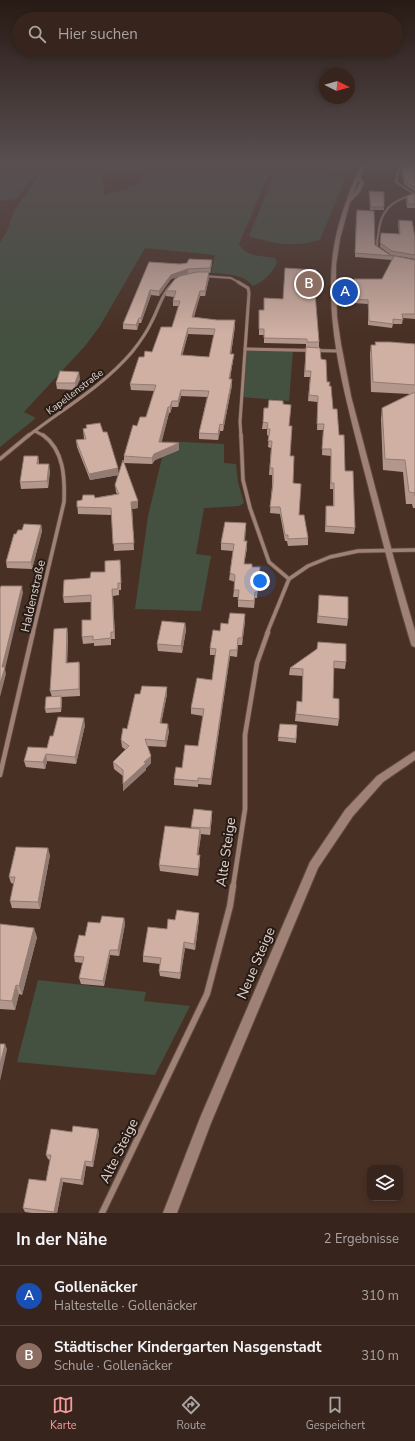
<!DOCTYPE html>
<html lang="de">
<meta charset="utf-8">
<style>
body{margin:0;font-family:"Nunito Sans",sans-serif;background:#3e2c25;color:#f1f3f6}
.controls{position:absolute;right:12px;bottom:12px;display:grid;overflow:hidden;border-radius:8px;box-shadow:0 2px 6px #0003}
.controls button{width:36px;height:36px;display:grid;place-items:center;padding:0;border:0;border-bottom:1px solid #51413b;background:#37241c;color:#f1f3f6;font:20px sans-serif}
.compass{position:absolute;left:319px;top:68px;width:36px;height:36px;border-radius:50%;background:#37241c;box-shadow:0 2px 6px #0003;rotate:96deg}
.you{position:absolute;left:260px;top:581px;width:14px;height:14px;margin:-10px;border:3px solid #fff;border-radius:50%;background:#1a73e8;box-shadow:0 0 0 6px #1a73e833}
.badge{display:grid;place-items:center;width:26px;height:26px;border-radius:50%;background:#f59b9d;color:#fff;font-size:13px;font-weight:700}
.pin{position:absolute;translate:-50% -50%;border:2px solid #fff;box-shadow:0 1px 4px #0006}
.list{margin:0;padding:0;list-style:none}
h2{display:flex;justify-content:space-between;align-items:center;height:52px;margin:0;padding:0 16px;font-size:17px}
h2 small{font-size:13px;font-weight:400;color:#aaa4a3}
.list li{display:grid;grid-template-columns:26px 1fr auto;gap:12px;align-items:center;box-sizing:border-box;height:60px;padding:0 16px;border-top:1px solid #51413b}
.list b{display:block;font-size:15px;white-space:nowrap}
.list p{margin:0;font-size:13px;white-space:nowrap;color:#aaa4a3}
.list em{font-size:13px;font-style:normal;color:#aaa4a3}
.icon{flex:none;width:22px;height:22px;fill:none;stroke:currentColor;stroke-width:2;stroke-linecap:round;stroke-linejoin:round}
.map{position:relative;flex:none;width:415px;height:1213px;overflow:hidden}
.search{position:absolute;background:#37241c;box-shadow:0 2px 6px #0003;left:12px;right:12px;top:12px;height:44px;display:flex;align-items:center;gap:10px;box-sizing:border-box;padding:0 14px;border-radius:22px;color:#aaa4a3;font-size:15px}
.sheet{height:172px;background:#37241c}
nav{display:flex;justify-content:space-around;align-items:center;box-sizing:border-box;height:56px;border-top:1px solid #51413b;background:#37241c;font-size:11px;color:#aaa4a3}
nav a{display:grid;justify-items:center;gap:2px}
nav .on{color:#f59b9d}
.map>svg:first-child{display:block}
.green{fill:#445040}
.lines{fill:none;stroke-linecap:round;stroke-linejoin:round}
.street-far4-casing{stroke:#614c42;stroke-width:3}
.street-far3-casing{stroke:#614c42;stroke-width:4}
.street-far2-casing{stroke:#614c42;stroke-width:5}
.street-far1-casing{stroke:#614c42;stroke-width:6}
.street-casing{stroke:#614c42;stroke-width:8}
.secondary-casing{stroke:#614c42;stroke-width:2}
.street-far4{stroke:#9f8175;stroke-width:2}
.street-far3{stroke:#9f8175;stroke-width:3}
.street-far2{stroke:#9f8175;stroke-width:3.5}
.street-far1{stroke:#9f8175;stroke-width:4.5}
.street{stroke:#9f8175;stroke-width:6}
.secondary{fill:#9f8175;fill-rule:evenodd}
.wall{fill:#b3978c;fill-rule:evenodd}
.shaded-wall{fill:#927b72}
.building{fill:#d0b0a3;stroke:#927b72;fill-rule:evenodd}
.labels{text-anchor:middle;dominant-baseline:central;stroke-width:4;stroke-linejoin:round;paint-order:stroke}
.far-street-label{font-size:10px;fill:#e3d3cc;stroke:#271b16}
.street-label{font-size:12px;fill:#e3d3cc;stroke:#271b16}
.near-street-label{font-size:14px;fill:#e3d3cc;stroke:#271b16}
</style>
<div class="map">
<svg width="415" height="1213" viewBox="0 0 415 1213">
<rect width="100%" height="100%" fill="#493025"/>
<!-- green -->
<g class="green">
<polygon points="0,164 22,164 20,168 40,169 16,199 0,201"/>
<path d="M47 164H106L102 171 104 195 137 185 149 164H234L233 167 270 171 239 244C245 257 262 256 275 258L277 262C272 273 265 281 253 286 244 274 225 274 211 273L215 255 145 248 100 326 85 346 24 412 36 418 0 447V243L6 233 15 209Z"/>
<path d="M275 172 346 177 320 240C292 247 277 245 249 236Z"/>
<polygon points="245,349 293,351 289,401 241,397"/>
<polygon points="166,441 224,444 224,463 236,464 238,482 244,503 239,506 204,508 196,554 211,556 201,611 135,609 148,516"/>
<polygon points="38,980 146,992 144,1001 190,1006 155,1075 17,1062"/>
</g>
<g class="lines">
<!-- street-far4 casing -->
<g class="street-far4-casing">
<g id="street-far4">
<polyline points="400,164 396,182 414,194"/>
<path d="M379 251C376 247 377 241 378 236 380 210 391 201 415 194"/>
<polyline points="204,276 231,278 240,283"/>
<polyline points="173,283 176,281"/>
</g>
</g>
<!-- street-far3 casing -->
<g class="street-far3-casing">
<g id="street-far3">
<polyline points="238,282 248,288 249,293 240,422 241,436"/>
<polyline points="245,349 339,351"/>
<polyline points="35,431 44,436"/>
<path d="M28 436C64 408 102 387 132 352 140 342 147 332 152 321 159 308 162 292 175 282"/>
</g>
</g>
<!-- street-far2 casing -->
<g class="street-far2-casing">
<g id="street-far2">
<polyline points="241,435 243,480 250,508 269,562 289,579"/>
<polyline points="0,459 29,435"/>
<path d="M33 633 64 502C65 478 64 450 43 435"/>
<polyline points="267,633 289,579 308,566 330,557 358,551 415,550"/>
</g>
</g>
<!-- street-far1 casing -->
<g class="street-far1-casing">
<g id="street-far1">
<polyline points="0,775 33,632"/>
<polyline points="233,887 245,809 245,735 257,663 268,632"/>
</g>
</g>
<!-- street casing -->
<g class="street-casing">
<polyline id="street" points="102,1213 207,994 230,906 233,886"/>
</g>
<!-- secondary casing -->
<g class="secondary-casing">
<g id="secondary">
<path d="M361 164H365L360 176 364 183 360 192 350 202 340 239 336 265V291L337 317 341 344 351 396 394 559 415 631V647L412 646 411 644C394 588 380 531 365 474 347 402 324 328 333 253 337 222 349 193 361 164ZM358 180 360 183 353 195Z"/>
<polygon points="415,751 415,760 383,782 353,816 318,868 211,1123 177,1213 163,1213 200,1118 310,862 345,810 377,776"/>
</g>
</g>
<!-- street-far4 -->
<use href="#street-far4" class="street-far4"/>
<!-- street-far3 -->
<use href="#street-far3" class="street-far3"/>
<!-- street-far2 -->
<use href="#street-far2" class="street-far2"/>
<!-- street-far1 -->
<use href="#street-far1" class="street-far1"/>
<!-- street -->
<use href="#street" class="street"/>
<!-- secondary -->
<use href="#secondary" class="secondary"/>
</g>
<!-- wall -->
<g class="wall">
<polygon points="402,164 415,164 415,192 404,184 401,169"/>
<polygon points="369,191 384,207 384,210 370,210"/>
<polygon points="415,193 415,208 407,208 406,200 407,196"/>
<polygon points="356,214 375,245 390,255 415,260 415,319 403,318 402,324 393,324 392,328 368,325 368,304 353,303 354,279 382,279 392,260 355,257"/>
<polygon points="399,220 415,237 415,259 391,255 380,247 381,233 399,234 398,224"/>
<path d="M149 262 180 264 187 263 212 264 210 273H209V278L205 296H200L194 317 217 320H235V326L231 354H234L233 360 230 379 232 385 223 431H220L218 440 199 439V433L207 397 181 396 178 407H172L170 413H169L161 443H179V450L155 460 152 464 124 463V456L137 426 146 417 154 391 131 390 130 384 144 357 152 352 172 327 179 306H173V301L174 297 166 296V291L178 277 171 279 159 296 151 295 141 323H139L137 330 123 329V324ZM188 334 214 335 209 357 182 355Z"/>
<polygon points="315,293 319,342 319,348 306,347 306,344 264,343 264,335 259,335 259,310 264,310 283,299"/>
<polygon points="375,342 415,344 415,508 413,508 412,504 406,504 403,472 383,470 381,419 382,408 410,394 371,392 370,354 371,345 375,345"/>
<polygon points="306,347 321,359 327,382 329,386 333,409 339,435 355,528 354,534 325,532 326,506 333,506 333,489 330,489 331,456 322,455 323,430 317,430 318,402 308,401 310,377 304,377"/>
<polygon points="80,379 75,390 57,389 56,383"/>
<polygon points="283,404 289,426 290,456 293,483 299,515 308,538 308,545 288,546 287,541 285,541 280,514 270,513 272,486 272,475 269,475 271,448 268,447 269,436 267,435 267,429 262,429 263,422 268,408"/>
<polygon points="86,425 103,432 118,474 138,501 138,508 132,509 134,550 114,551 112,515 78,514 77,501 117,494 116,492 115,485 118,475 90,480 77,447 76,440 84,439 83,429 86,428"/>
<polygon points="38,456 39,464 50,471 48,488 21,489 20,482"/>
<polygon points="246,523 245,541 247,548 244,564 252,567 260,567 257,598 255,598 254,608 238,607 238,597 233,597 235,582 229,580 230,573 233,551 221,550 221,543"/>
<polygon points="41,525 42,531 32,569 7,568 6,562 22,530"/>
<polygon points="121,566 121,590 119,590 119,595 113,596 115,639 111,639 111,645 94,646 94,643 83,644 82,637 91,620 91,602 64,603 63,597 90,578 105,572"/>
<polygon points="319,595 348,619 347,626 317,623"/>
<polygon points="245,621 242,645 238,645 237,657 230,656 211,785 198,784 198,787 174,785 174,779 198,746 203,716 191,714 191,708 212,680 215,655 210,655 210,648 220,631 228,624"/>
<polygon points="185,623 186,630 182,653 158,651 157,644"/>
<polygon points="68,634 67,663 79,662 80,668 80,696 61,697 62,700 61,712 46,713 45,709 52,697 50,691"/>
<polygon points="318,642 346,662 345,669 334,668 333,698 339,719 338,726 295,721 297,701 302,702 303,676 289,675 290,668 317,649"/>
<polygon points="167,687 167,694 161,723 169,731 166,747 147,746 151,763 146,768 146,770 123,791 123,776 114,769 113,762 126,750 122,747 121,740 127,729 140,694"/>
<polygon points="280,724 297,725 296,743 278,741"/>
<polygon points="85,725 76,764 47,761 45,769 26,767 24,761 47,748 53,736"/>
<polygon points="212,811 212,817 210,835 201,834 198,855 200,855 200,862 198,876 160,871 159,865 192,828 191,827"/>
<polygon points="50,855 40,909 12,908 10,901 14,884 11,883 9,877"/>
<polygon points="124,918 125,924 119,956 110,955 104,986 81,984 79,978 83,963 75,962 74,956 85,936 100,923"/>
<polygon points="199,919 195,950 185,948 180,979 160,976 159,971 160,964 143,962 143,956 167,929"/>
<polygon points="0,925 37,937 22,995 19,994 15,1010 0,1009"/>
<polygon points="98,1129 99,1134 93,1167 86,1166 83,1185 63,1182 57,1213 32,1213 25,1212 23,1208 46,1181 50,1160 48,1159 46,1155 72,1132"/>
</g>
<!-- shaded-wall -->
<g class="shaded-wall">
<polygon points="212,260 212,264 210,273 210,268"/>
<polygon points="188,269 188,273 171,279 159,296 159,291 171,275"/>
<polygon points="209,272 209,278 205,296 205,291"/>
<polygon points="150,290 151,295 141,323 141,318"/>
<polygon points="200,291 200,296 192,322 192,317"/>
<polygon points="139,318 139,323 137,330 136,325"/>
<polygon points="235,320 235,326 230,360 230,354"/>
<polygon points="188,328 188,334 181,361 181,355"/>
<polygon points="234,354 233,360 229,385 229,379"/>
<polygon points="79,372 80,379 75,390 75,383"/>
<polygon points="232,379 232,385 223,431 223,425"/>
<polygon points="181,390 181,396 178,407 178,401"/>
<polygon points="172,401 172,407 170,413 170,407"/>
<polygon points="168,407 169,413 160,449 159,442"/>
<polygon points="220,424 220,431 218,440 218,434"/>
<polygon points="179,443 179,450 155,460 152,464 152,458 154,454"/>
<polygon points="38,456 39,462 38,471 37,464"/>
<polygon points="49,464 50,471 48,488 47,481"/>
<polygon points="118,468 119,475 90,480 89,474"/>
<polygon points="138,501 138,508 132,509 134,550 131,502"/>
<polygon points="41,525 42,531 32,569 31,562"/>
<polygon points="247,541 247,548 243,570 244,564"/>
<polygon points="22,586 23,593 5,669 6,674 0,697 0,684 2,667"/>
<polygon points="112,589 113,596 115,639 114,632"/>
<polygon points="245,614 245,621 242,645 242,638"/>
<polygon points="185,623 186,630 182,653 181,646"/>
<polygon points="67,628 68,634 67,669 66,663"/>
<polygon points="230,650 230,656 211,785 211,779"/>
<polygon points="79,662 80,668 80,696 79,689"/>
<polygon points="167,687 167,694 160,730 160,723"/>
<polygon points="61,696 62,700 61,712"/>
<polygon points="84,718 85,725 76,764 75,757"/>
<polygon points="168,724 169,731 166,747 165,741"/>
<polygon points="46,754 47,761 45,769 43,762"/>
<polygon points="151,756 151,763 146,768 146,770 123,791 123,784"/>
<polygon points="212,811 212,817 210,835 210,828"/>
<polygon points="200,829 201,836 197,862 197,855"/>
<polygon points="48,848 50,855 40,909 38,902"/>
<polygon points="200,855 200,862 198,876 198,869"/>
<polygon points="199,913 199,919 195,950 194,944"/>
<polygon points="124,918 125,924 119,956 118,950"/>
<polygon points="34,928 37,937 22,995 19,986"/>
<polygon points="184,942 185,948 180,979 180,973"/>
<polygon points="110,950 110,955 104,986 103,981"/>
<polygon points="16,985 19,994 15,1010 12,1001"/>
<polygon points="5,1044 7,1049 0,1081 0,1065"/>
<polygon points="98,1129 99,1134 93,1167 92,1162"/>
<polygon points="85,1161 86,1166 83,1185 81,1180"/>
<polygon points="61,1178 63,1182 57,1213 54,1213 54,1212"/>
</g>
<!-- building -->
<g class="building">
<polygon points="402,164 415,164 415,188 404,180"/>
<polygon points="369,191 384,192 384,207 371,207"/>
<polygon points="415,193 415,204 408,204 407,196"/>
<polygon points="357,210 374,211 375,245 390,255 415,260 415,314 402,314 403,320 393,319 393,324 369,321 368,300 354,299 354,279 382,279 394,256 355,253"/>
<polygon points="399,220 412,221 415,237 415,255 392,251 380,243 381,233 400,234"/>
<polygon points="189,259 212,260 210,268 188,269 171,275 159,291 150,290 141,318 139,318 136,325 123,324 149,262 180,264 187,263"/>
<polygon points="285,268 316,270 315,293 319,342 307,342 307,339 264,338 264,329 259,329 259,310 264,310 264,298 283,299"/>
<path d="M197 272H209L205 291H200L192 317 217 320H235L230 354H234L229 379H232L223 425 220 424 218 434 199 433 209 391 181 390 178 401H172L170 407H168L159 442 179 443 154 454 152 458 124 456 133 425 137 426 140 417H146L156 385 130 384 139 357H144L145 351 152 352 161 327H172L180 301H173L176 291H166L175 279 180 276ZM188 328 215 329 209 357 181 355Z"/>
<polygon points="375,342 390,342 415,344 415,385 373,382 371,345 376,345"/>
<polygon points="306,347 320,348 321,359 326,360 327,382 330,382 329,386 331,386 333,409 337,409 339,435 344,435 345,471 353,471 355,528 326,526 326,506 334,506 334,483 331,483 331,449 322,449 324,424 317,424 318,396 309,395 311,371 305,371"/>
<polygon points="60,371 79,372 75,383 56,383"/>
<polygon points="415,392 415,496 415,493 409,492 405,460 385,459 382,408"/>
<polygon points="269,400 283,401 283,404 291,405 289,426 292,426 290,456 294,456 293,483 301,484 299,515 304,515 308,538 288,539 288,535 285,535 280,507 270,507 273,484 273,468 270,468 272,441 268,441 270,429 267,429 268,423 263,422 264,408 268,408"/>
<polygon points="100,423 103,432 107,432 118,468 89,474 76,440 86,439 83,429 87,428 86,425"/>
<polygon points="24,456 38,456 37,464 49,464 47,481 20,482"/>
<polygon points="123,460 138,501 131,502 134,543 113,544 111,508 77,507 77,501 82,500 83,495 94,495 95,498 119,494 115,485"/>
<polygon points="225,522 246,523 244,541 247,541 244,564 252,564 252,567 260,567 257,592 255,592 254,601 238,600 239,590 234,590 235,575 230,573 234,544 221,543"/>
<polygon points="24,524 41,525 31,562 6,562 14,534 16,534 18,530 22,530"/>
<polygon points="120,560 121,583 118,583 118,589 112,589 114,632 111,632 111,638 93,640 93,636 82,637 82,620 91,620 91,595 63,597 64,580 90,578 91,572 105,572 105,561"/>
<polygon points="1,586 22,586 2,667 5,667 0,684 0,588"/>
<polygon points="319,595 348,597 348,619 318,616"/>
<polygon points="230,613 245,614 242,638 238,638 237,650 230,650 211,779 198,778 198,781 174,779 176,767 182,768 185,745 198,746 204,709 191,708 197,678 212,680 216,649 210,648 213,630 220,631 221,623 228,624"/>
<polygon points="162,621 185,623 181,646 157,644"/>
<polygon points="67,628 66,663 79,662 79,689 50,691 54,629"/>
<polygon points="318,642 346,644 346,662 334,661 333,698 339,699 339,719 296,714 297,701 302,702 303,669 290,668 317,649"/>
<polygon points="142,686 167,687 160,723 168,724 165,741 145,739 151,756 144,762 146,763 123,784 123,770 113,762 129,746 121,740 123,728 127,729 135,694 140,694"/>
<polygon points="61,696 61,708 45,709 46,697"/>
<polygon points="58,717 84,718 75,757 46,754 43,762 24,761 28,747 47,748 50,736 53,736"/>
<polygon points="280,724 297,725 296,739 278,737"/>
<polygon points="194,809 212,811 210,828 191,827"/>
<polygon points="165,826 200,829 197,855 200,855 198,869 159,865"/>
<polygon points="16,847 48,848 38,902 10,901 15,877 9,877"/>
<polygon points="177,910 199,913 194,944 184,942 180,973 159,971 161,958 143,956 148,927 167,929 168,919 175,920"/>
<polygon points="102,916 124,918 118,950 110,950 103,981 79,978 84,957 74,956 79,935 85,936 88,922 100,923"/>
<polygon points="0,924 34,928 19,986 16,985 12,1001 0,1000"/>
<polygon points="0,1044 5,1044 0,1065"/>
<polygon points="73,1126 98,1129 92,1162 85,1161 81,1180 61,1178 54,1212 23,1208 29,1179 46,1181 51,1155 46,1155 51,1129 72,1132"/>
</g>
<!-- sky -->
<linearGradient id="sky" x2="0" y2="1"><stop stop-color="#281a14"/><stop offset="0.49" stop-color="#594e51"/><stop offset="1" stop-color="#594e51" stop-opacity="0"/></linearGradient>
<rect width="415" height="334" fill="url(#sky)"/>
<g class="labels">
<!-- far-street labels -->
<g class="far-street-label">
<text transform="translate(75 392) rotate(-37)">Kapellenstraße</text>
</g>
<!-- street labels -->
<g class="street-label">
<text transform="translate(33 596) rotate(-77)">Haldenstraße</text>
</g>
<!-- near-street labels -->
<g class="near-street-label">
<text transform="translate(226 852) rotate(-82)">Alte Steige</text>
<text transform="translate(256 963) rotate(-67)">Neue Steige</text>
<text transform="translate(119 1151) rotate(-64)">Alte Steige</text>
</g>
</g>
</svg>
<div class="controls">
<button><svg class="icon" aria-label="layers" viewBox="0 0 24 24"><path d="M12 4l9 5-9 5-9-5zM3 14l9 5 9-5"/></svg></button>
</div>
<svg class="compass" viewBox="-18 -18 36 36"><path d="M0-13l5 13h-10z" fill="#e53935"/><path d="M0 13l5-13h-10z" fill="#aaa4a3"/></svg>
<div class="you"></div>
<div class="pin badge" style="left:345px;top:292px;background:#1a4fb4">A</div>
<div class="pin badge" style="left:309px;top:284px;background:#8d6e63">B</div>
<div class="search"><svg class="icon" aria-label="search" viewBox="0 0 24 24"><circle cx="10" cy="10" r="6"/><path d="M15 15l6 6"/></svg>Hier suchen</div>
</div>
<section class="sheet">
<h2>In der Nähe<small>2 Ergebnisse</small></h2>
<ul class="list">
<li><span class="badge" style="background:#1a4fb4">A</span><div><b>Gollenäcker</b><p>Haltestelle · Gollenäcker</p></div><em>310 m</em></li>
<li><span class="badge" style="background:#8d6e63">B</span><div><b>Städtischer Kindergarten Nasgenstadt</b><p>Schule · Gollenäcker</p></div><em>310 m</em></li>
</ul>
</section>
<nav>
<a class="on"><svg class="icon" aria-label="map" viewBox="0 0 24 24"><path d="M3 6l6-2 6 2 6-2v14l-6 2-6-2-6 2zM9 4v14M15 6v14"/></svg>Karte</a>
<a><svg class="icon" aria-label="directions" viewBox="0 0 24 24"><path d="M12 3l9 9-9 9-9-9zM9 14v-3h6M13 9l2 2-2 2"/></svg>Route</a>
<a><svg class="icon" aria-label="saved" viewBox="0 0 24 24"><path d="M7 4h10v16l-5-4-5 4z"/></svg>Gespeichert</a>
</nav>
